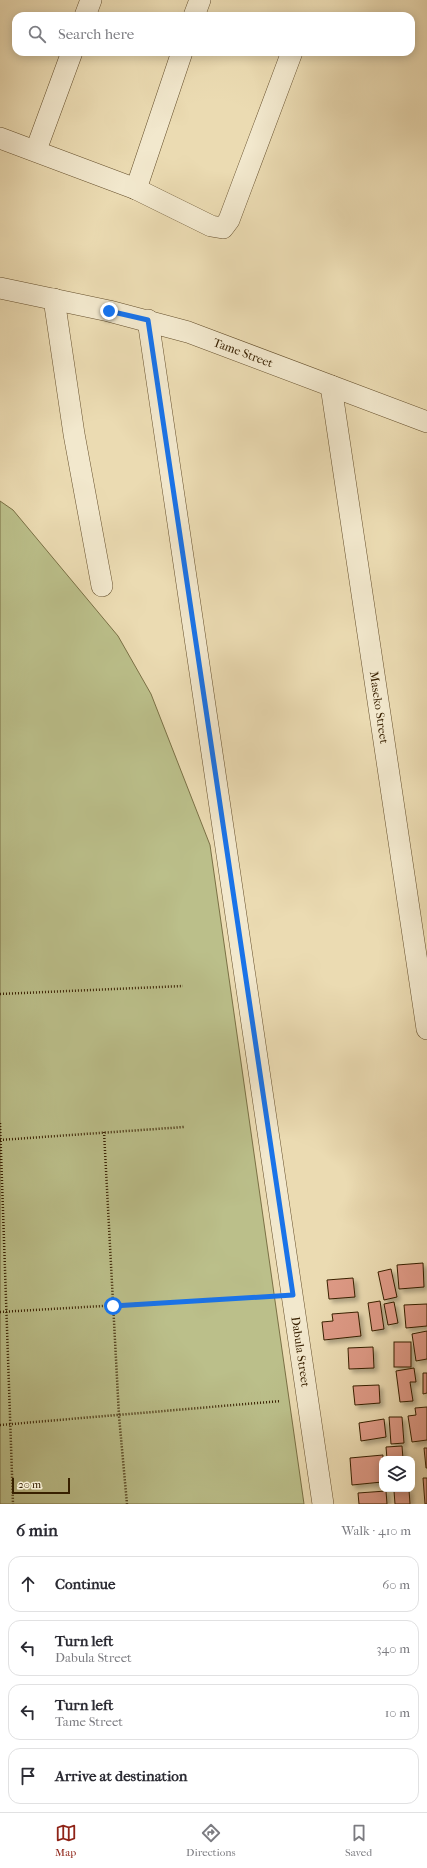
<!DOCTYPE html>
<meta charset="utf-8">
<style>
body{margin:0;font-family:"IM FELL French Canon",serif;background:#f2f2f3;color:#2b2b33}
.controls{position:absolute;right:12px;bottom:12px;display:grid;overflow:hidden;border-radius:8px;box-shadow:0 2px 10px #0003}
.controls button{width:36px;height:36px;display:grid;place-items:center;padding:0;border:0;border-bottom:1px solid #e1e1e2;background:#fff;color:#2b2b33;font:20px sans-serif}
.scale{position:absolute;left:12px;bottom:10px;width:58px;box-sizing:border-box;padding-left:4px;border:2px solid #382000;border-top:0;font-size:11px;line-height:14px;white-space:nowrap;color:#382000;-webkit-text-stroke:3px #f2e8cd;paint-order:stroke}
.stop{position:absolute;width:12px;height:12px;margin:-9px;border:3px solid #1a73e8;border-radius:50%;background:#fff}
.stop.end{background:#1a73e8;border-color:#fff;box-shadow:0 1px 4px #0008}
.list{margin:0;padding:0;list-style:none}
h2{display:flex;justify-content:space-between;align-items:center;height:52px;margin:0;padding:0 16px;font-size:17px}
h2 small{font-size:13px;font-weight:400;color:#7c7c81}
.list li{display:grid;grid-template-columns:26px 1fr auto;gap:12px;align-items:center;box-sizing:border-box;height:56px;margin:0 8px 8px;padding:0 8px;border:1px solid #e1e1e2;border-radius:12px}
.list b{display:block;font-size:15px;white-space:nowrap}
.list p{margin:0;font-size:13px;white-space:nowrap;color:#7c7c81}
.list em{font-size:13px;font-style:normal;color:#7c7c81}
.icon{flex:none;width:22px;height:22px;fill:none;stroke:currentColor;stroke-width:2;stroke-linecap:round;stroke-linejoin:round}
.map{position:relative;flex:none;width:427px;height:1504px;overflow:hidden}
.search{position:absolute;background:#fff;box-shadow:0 2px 10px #0003;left:12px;right:12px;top:12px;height:44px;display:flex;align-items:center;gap:10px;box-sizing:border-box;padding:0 14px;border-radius:12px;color:#7c7c81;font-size:15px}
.sheet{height:308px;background:#fff}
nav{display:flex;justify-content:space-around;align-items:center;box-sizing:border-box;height:56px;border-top:1px solid #e1e1e2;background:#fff;font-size:11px;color:#7c7c81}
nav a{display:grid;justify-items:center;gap:2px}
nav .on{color:#8f2418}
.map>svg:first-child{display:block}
.green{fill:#bbbf8a;stroke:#7a7045}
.building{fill:#de9a86;stroke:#382000;filter:url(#shadow)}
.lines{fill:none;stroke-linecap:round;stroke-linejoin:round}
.minor-casing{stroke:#654f2c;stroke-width:22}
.path{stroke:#382000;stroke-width:2.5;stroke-dasharray:1 2;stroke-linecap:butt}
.minor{stroke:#f2e8cd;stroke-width:21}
.route{stroke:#1a73e8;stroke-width:5}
.labels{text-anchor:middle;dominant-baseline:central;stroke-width:4;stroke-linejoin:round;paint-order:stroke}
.street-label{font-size:12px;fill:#382000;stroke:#f2e8cd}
</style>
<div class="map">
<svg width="427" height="1504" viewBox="0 0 427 1504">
<defs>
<filter id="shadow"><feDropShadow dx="3.5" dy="3.5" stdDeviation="2" flood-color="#0004"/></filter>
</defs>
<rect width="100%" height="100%" fill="#ebdbb2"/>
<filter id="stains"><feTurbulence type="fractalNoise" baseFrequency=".005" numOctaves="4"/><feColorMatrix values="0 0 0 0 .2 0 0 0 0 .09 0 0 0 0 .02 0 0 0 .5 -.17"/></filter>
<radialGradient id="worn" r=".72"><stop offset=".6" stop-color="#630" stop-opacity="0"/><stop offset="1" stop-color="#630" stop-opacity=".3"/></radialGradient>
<!-- green -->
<polygon class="green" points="0,501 13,510 118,636 151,694 210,845 304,1504 0,1504"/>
<!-- building -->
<g class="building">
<polygon points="423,1263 424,1287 399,1289 397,1265"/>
<polygon points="391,1269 397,1297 384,1300 378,1272"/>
<polygon points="353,1278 355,1297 329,1299 327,1280"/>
<polygon points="380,1301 384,1329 372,1331 368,1303"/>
<polygon points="394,1302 398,1323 388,1325 384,1304"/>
<polygon points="427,1304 427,1326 406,1328 404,1305"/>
<polygon points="358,1312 361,1336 324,1340 322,1322 333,1321 332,1314"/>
<polygon points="427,1331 427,1359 416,1361 412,1334"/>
<rect x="394" y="1342" width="17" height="25"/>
<polygon points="373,1347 374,1368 349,1369 348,1348"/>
<polygon points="414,1368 416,1382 410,1382 413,1401 400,1402 396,1371"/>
<polygon points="423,1373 427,1373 427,1393 423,1394"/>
<polygon points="379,1385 380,1403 355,1405 353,1386"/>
<polygon points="427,1407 427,1440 412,1442 408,1416 416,1415 415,1408"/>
<polygon points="389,1417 402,1417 404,1443 391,1444"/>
<polygon points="384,1419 386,1437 361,1441 359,1423"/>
<polygon points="402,1446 403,1459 387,1459 386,1447"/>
<polygon points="424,1448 427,1448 427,1468 426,1468"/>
<polygon points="383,1455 382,1482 352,1485 350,1458"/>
<polygon points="423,1478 427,1478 427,1504 425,1504"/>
<polygon points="409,1490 410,1504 395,1504 394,1491"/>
<polygon points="386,1491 387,1504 359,1504 358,1493"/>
</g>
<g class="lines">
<!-- minor casing -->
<g class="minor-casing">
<g id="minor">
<polyline points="85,16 91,0"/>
<polyline points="194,16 200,0"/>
<polyline points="0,138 136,189 211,226 223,228 229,220 292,52"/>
<polyline points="36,150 72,52"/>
<polyline points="136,189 182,52"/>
<path id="s1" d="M0 288 109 311 188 332 427 422"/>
<polyline points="54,299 74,434 102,586"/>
<path id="s2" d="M148 320 323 1504"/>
<path id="s3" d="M331 386 427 1029"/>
</g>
</g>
<!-- path -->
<g class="path">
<polyline points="0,994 183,986"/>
<polyline points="0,1123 13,1504"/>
<polyline points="104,1132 119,1416 127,1504"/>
<polyline points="0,1140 184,1127"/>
<polyline points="0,1312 273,1296"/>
<polyline points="0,1425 281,1401"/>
</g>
<!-- minor -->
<use href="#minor" class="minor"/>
</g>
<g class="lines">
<!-- route -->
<polyline class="route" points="109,311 148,320 293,1295 113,1306"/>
</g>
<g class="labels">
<!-- street labels -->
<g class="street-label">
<text stroke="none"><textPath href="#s1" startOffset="252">Tame Street</textPath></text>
<text stroke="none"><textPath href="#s3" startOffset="325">Maseko Street</textPath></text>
<text stroke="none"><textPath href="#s2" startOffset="1043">Dabula Street</textPath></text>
</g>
</g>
<rect width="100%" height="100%" filter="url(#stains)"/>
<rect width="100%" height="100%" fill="url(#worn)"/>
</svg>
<div class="controls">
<button><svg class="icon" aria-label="layers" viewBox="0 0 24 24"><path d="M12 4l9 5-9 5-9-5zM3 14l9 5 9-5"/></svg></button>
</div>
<div class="scale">20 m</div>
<div class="stop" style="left:113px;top:1306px"></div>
<div class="stop end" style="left:109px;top:311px"></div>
<div class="search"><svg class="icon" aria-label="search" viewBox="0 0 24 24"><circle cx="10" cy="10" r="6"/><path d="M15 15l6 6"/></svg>Search here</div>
</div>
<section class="sheet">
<h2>6 min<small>Walk · 410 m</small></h2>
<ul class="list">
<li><svg class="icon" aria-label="ahead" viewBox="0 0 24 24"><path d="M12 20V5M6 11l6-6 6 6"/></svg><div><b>Continue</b></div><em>60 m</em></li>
<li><svg class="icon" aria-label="left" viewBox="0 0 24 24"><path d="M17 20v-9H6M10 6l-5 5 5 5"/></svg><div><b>Turn left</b><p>Dabula Street</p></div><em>340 m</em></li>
<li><svg class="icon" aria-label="left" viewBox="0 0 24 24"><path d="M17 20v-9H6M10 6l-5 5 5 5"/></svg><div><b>Turn left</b><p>Tame Street</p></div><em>10 m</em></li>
<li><svg class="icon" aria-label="arrive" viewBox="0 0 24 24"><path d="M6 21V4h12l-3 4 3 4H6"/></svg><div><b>Arrive at destination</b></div></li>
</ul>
</section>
<nav>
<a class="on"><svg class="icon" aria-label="map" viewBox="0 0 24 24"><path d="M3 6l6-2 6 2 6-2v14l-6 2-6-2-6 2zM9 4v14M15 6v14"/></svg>Map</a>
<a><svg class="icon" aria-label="directions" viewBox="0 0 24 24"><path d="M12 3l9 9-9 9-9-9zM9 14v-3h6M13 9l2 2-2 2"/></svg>Directions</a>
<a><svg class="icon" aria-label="saved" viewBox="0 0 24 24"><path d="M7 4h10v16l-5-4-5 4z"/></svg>Saved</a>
</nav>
